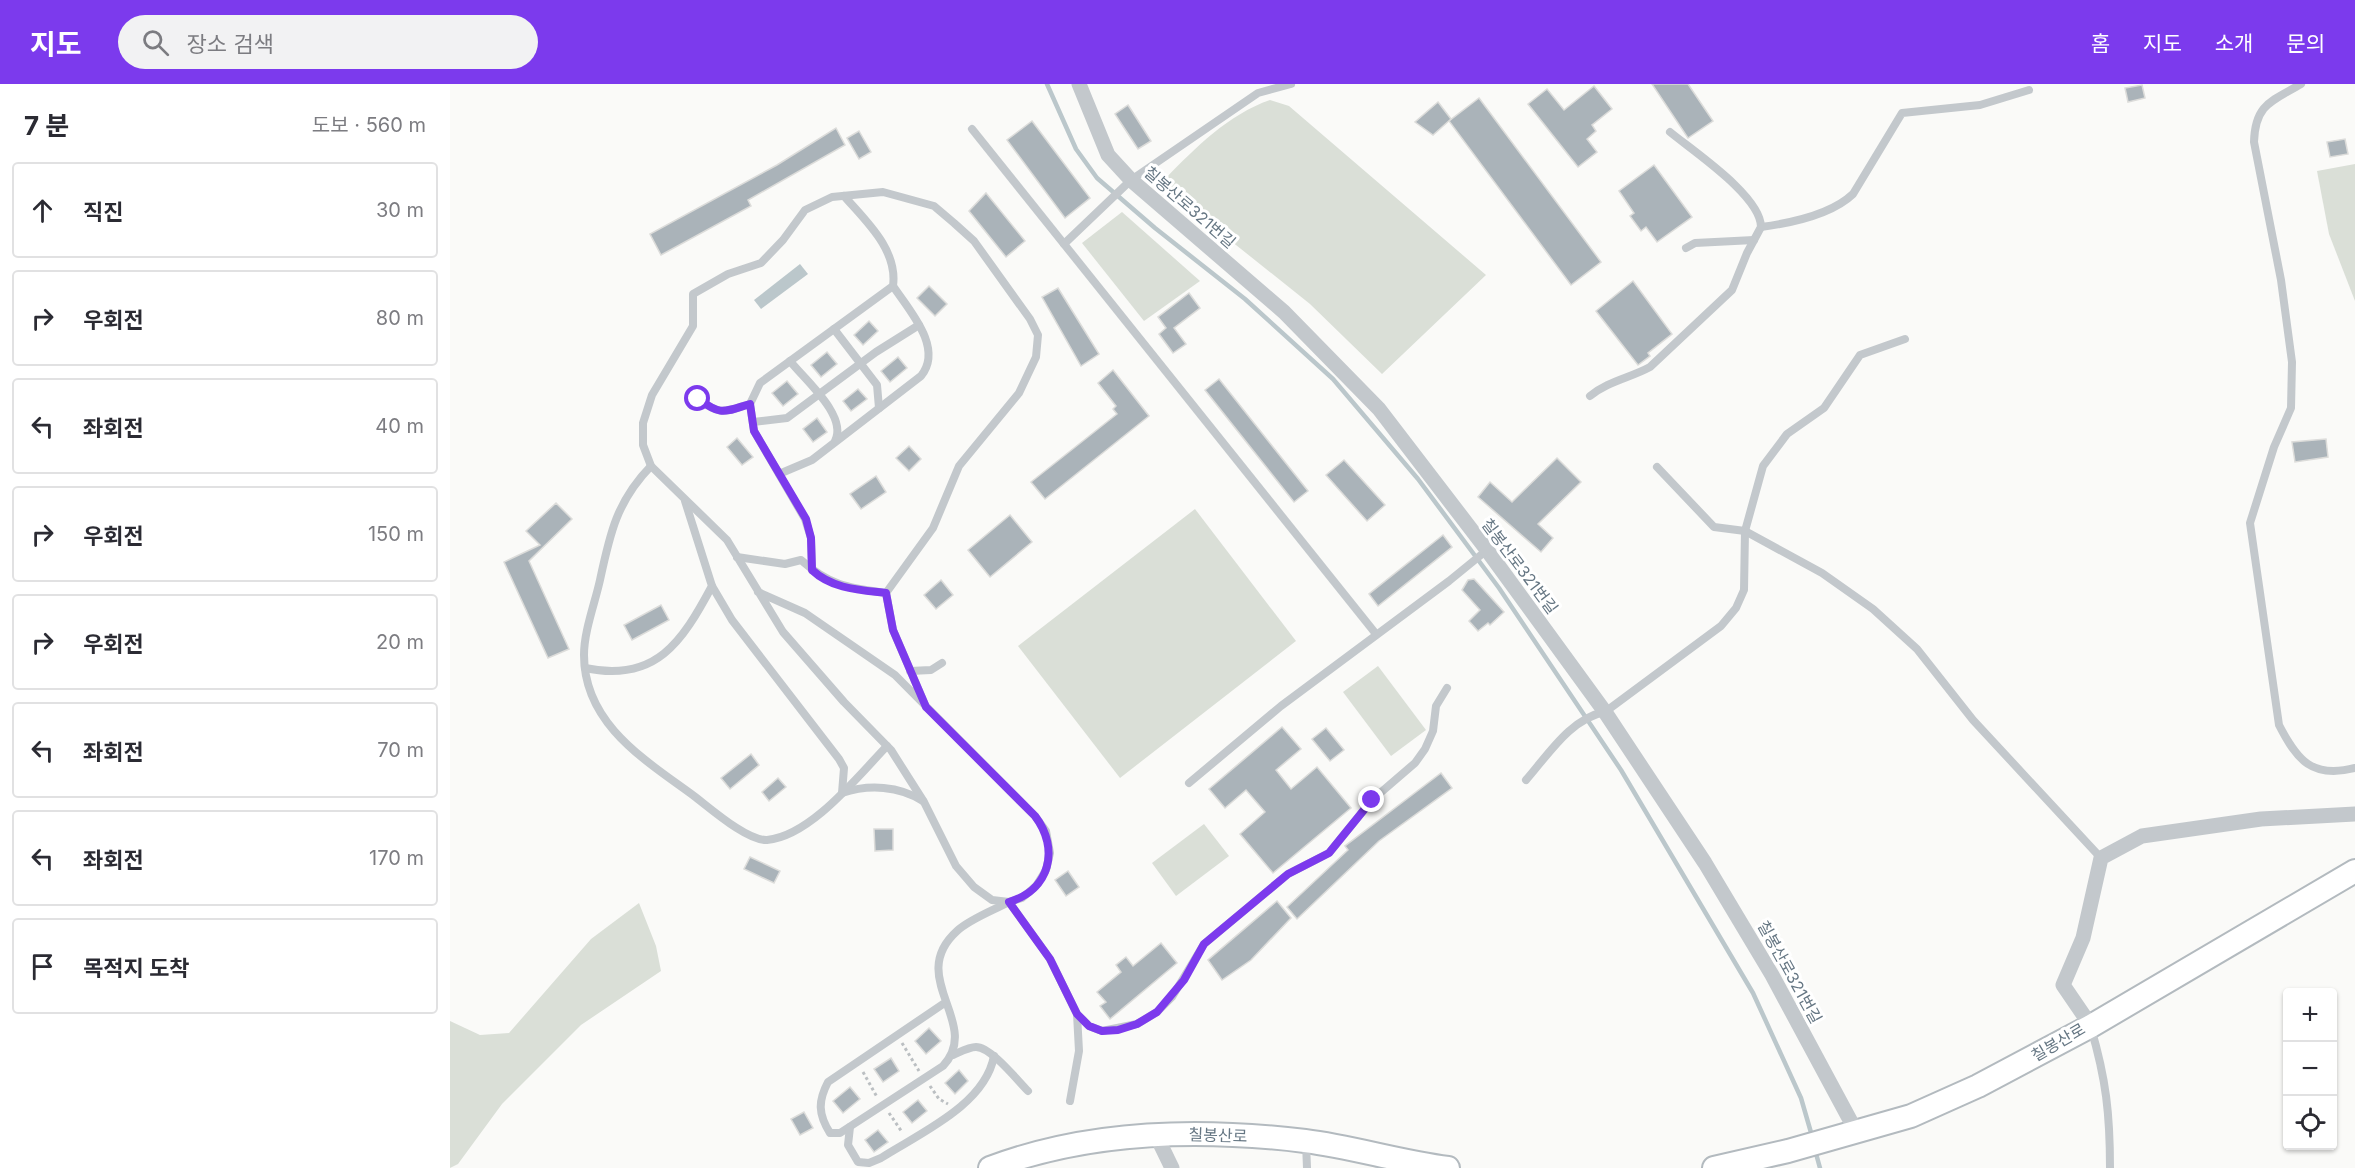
<!DOCTYPE html>
<html lang="ko">
<meta charset="utf-8">
<style>
body{margin:0;font-family:Inter,"Noto Sans KR",sans-serif;background:#f2f2f3;color:#2b2b33}
.controls{position:absolute;right:18px;bottom:18px;display:grid;overflow:hidden;border-radius:6px;box-shadow:0 2px 4px #0004}
.controls button{width:54px;height:54px;display:grid;place-items:center;padding:0;border:0;border-bottom:2px solid #e1e1e2;background:#fff;color:#2b2b33;font:30px sans-serif}
.stop{position:absolute;width:18px;height:18px;margin:-14px;border:4px solid #7c3aed;border-radius:50%;background:#fff}
.stop.end{background:#7c3aed;border-color:#fff;box-shadow:0 2px 6px #0008}
.list{margin:0;padding:0;list-style:none}
h2{display:flex;justify-content:space-between;align-items:center;height:78px;margin:0;padding:0 24px;font-size:26px}
h2 small{font-size:20px;font-weight:400;color:#7c7c81}
.list li{display:grid;grid-template-columns:39px 1fr auto;gap:18px;align-items:center;box-sizing:border-box;height:96px;margin:0 12px 12px;padding:0 12px;border:2px solid #e1e1e2;border-radius:6px}
.list b{display:block;font-size:22px;white-space:nowrap}
.list em{font-size:20px;font-style:normal;color:#7c7c81}
.icon{flex:none;width:33px;height:33px;fill:none;stroke:currentColor;stroke-width:2;stroke-linecap:round;stroke-linejoin:round}
.map{position:relative;flex:none;width:1905px;height:1084px;overflow:hidden}
header{display:flex;align-items:center;gap:36px;box-sizing:border-box;height:84px;padding:0 30px;background:#7c3aed;color:#fff}
header strong{font-size:28px}
nav{display:flex;gap:33px;margin-inline-start:auto;font-size:21px}
.search{width:420px;height:54px;background:#f2f2f3;display:flex;align-items:center;gap:15px;box-sizing:border-box;padding:0 21px;border-radius:33px;color:#7c7c81;font-size:22px}
main{display:flex}
aside{flex:1;background:#fff}
.map>svg:first-child{display:block}
.green{fill:#dadfd7}
.water{fill:#bbc7cb}
.lines{fill:none;stroke-linecap:round;stroke-linejoin:round}
.stream{stroke:#bbc7cb;stroke-width:4.5}
.building{fill:#aab3b9;stroke:#dcdcda;stroke-width:1.5}
.secondary-casing{stroke:#b3babf;stroke-width:26}
.path{stroke:#bbbfc2;stroke-width:3;stroke-dasharray:3 3;stroke-linecap:butt}
.lane{stroke:#c3c8cc;stroke-width:8}
.street{stroke:#c3c8cc;stroke-width:15}
.secondary{stroke:#fff;stroke-width:22}
.route{stroke:#7c3aed;stroke-width:8}
.labels{text-anchor:middle;dominant-baseline:central;stroke-width:6;stroke-linejoin:round;paint-order:stroke}
.street-label{font-size:16px;fill:#657683;stroke:#fff}
</style>
<header>
<strong>지도</strong>
<div class="search"><svg class="icon" aria-label="search" viewBox="0 0 24 24"><circle cx="10" cy="10" r="6"/><path d="M15 15l6 6"/></svg>장소 검색</div>
<nav><a>홈</a><a>지도</a><a>소개</a><a>문의</a></nav>
</header>
<main>
<aside>
<h2>7 분<small>도보 · 560 m</small></h2>
<ul class="list">
<li><svg class="icon" aria-label="ahead" viewBox="0 0 24 24"><path d="M12 20V5M6 11l6-6 6 6"/></svg><div><b>직진</b></div><em>30 m</em></li>
<li><svg class="icon" aria-label="right" viewBox="0 0 24 24"><path d="M7 20v-9h11M14 6l5 5-5 5"/></svg><div><b>우회전</b></div><em>80 m</em></li>
<li><svg class="icon" aria-label="left" viewBox="0 0 24 24"><path d="M17 20v-9H6M10 6l-5 5 5 5"/></svg><div><b>좌회전</b></div><em>40 m</em></li>
<li><svg class="icon" aria-label="right" viewBox="0 0 24 24"><path d="M7 20v-9h11M14 6l5 5-5 5"/></svg><div><b>우회전</b></div><em>150 m</em></li>
<li><svg class="icon" aria-label="right" viewBox="0 0 24 24"><path d="M7 20v-9h11M14 6l5 5-5 5"/></svg><div><b>우회전</b></div><em>20 m</em></li>
<li><svg class="icon" aria-label="left" viewBox="0 0 24 24"><path d="M17 20v-9H6M10 6l-5 5 5 5"/></svg><div><b>좌회전</b></div><em>70 m</em></li>
<li><svg class="icon" aria-label="left" viewBox="0 0 24 24"><path d="M17 20v-9H6M10 6l-5 5 5 5"/></svg><div><b>좌회전</b></div><em>170 m</em></li>
<li><svg class="icon" aria-label="arrive" viewBox="0 0 24 24"><path d="M6 21V4h12l-3 4 3 4H6"/></svg><div><b>목적지 도착</b></div></li>
</ul>
</aside>
<div class="map">
<svg width="1905" height="1084" viewBox="0 0 1905 1084">
<rect width="100%" height="100%" fill="#fafaf8"/>
<!-- green -->
<g class="green">
<path d="M820 16 839 22 1036 191 932 290 860 220 717 106 716 94C745 64 779 30 820 16Z"/>
<polygon points="1905,80 1905,217 1879,150 1867,87"/>
<polygon points="672,128 750,197 694,237 632,159"/>
<polygon points="745,425 846,557 670,694 568,562"/>
<polygon points="928,582 976,646 941,672 893,608"/>
<polygon points="754,740 779,772 726,812 702,779"/>
<polygon points="189,819 206,862 211,887 131,941 52,1020 8,1080 0,1084 0,937 30,951 59,949 141,855"/>
</g>
<!-- water -->
<polygon class="water" points="350,180 358,190 311,225 304,216"/>
<g class="lines">
<!-- stream -->
<g class="stream">
<polyline points="597,0 626,65 647,94 705,144 795,215 883,295 968,395 1049,504 1171,686 1303,909 1351,1014 1362,1052"/>
<polyline points="1365,1066 1370,1084"/>
</g>
</g>
<!-- building -->
<g class="building">
<polygon points="1202,0 1238,0 1263,37 1238,54"/>
<polygon points="1692,1 1695,14 1678,18 1675,4"/>
<polygon points="1144,2 1162,25 1142,41 1146,47 1137,55 1147,68 1128,83 1078,20 1097,5 1114,26"/>
<polygon points="1029,14 1151,178 1121,201 999,37"/>
<polygon points="988,18 1001,35 983,51 965,38"/>
<polygon points="678,21 701,57 688,65 665,30"/>
<polygon points="582,37 640,114 615,134 557,56"/>
<polygon points="386,44 395,61 298,116 301,122 211,171 200,150 327,81"/>
<polygon points="409,47 421,68 409,75 397,54"/>
<polygon points="1895,55 1898,70 1880,73 1877,58"/>
<polygon points="1204,81 1242,133 1207,158 1196,143 1191,147 1180,132 1184,129 1169,107"/>
<polygon points="536,109 575,157 556,173 519,127"/>
<polygon points="1183,197 1222,250 1198,269 1200,272 1188,281 1146,227"/>
<polygon points="479,202 497,220 485,232 467,214"/>
<polygon points="608,204 649,270 631,282 592,213"/>
<polygon points="739,209 750,224 724,244 736,260 723,269 709,250 716,244 708,233"/>
<polygon points="419,237 428,247 413,261 404,251"/>
<polygon points="377,268 387,280 371,293 361,281"/>
<polygon points="448,273 457,284 440,298 431,287"/>
<polygon points="663,286 699,332 595,415 581,398 667,330 663,325 666,322 648,299"/>
<polygon points="769,295 858,407 844,418 755,306"/>
<polygon points="337,297 348,310 333,322 322,309"/>
<polygon points="408,305 417,315 401,327 393,317"/>
<polygon points="367,334 377,348 363,358 353,345"/>
<polygon points="287,354 303,373 292,381 277,363"/>
<polygon points="1876,355 1878,373 1845,378 1842,358"/>
<polygon points="459,362 471,375 459,387 446,374"/>
<polygon points="1107,374 1131,398 1088,440 1103,454 1091,468 1028,413 1040,398 1062,418"/>
<polygon points="894,376 935,421 917,437 876,391"/>
<polygon points="426,392 436,408 411,425 400,410"/>
<polygon points="106,419 122,435 79,477 119,565 98,574 54,478 90,461 76,447"/>
<polygon points="560,431 582,458 540,493 518,466"/>
<polygon points="993,451 1002,463 928,522 919,510"/>
<polygon points="1024,495 1054,528 1040,541 1038,539 1028,547 1019,537 1030,526 1012,506 1018,496"/>
<polygon points="491,496 503,511 486,525 474,511"/>
<polygon points="211,521 219,536 182,556 174,541"/>
<polygon points="832,643 851,665 826,686 841,705 867,683 901,724 823,789 790,750 815,728 796,706 775,724 759,705"/>
<polygon points="876,644 894,666 880,677 862,655"/>
<polygon points="301,670 309,681 280,705 271,694"/>
<polygon points="991,689 1002,704 929,757 847,835 837,823 898,766 895,762"/>
<polygon points="328,694 336,703 319,717 312,708"/>
<polygon points="424,745 443,745 443,766 425,767"/>
<polygon points="300,773 330,787 324,799 294,785"/>
<polygon points="618,787 629,803 616,812 605,796"/>
<polygon points="827,817 841,834 801,876 772,896 758,876"/>
<polygon points="711,859 727,879 660,935 650,922 656,918 647,908 671,888 666,881 676,873 683,882"/>
<polygon points="479,944 491,957 476,970 465,957"/>
<polygon points="441,974 449,987 433,998 424,985"/>
<polygon points="509,986 518,997 505,1010 495,999"/>
<polygon points="400,1003 410,1015 393,1029 383,1017"/>
<polygon points="468,1016 477,1027 462,1039 453,1028"/>
<polygon points="354,1028 363,1044 350,1051 341,1035"/>
<polygon points="428,1046 438,1058 424,1068 415,1056"/>
</g>
<g class="lines">
<!-- secondary casing -->
<g class="secondary-casing">
<g id="secondary">
<path d="M540 1084C640 1046 749 1044 855 1057 903 1063 950 1078 998 1084"/>
<polyline points="1264,1084 1338,1067 1461,1032 1528,1002 1641,942 1905,787"/>
</g>
</g>
<!-- path -->
<g class="path">
<polyline points="452,959 469,987"/>
<polyline points="413,988 427,1013"/>
<polyline points="480,1002 489,1015 498,1020"/>
<polyline points="439,1029 452,1048"/>
</g>
<!-- lane -->
<g class="lane">
<path d="M1851 0C1822 17 1805 20 1804 58L1831 196 1842 278 1841 324 1824 363 1800 439 1829 641C1847 676 1862 695 1905 684"/>
<polyline points="522,45 926,550"/>
<path d="M1311 143C1341 139 1381 131 1403 110L1452 29 1530 21 1579 6"/>
<polyline points="614,160 681,96 808,9 841,0"/>
<polyline points="1236,164 1245,159 1304,156"/>
<polyline points="384,245 427,301 429,324"/>
<path d="M340 277C355 296 398 332 385 357"/>
<path d="M1140 312C1158 297 1180 294 1200 283L1282 206 1297 169 1311 143C1311 112 1243 67 1220 48"/>
<path d="M248 315C272 332 273 328 300 320"/>
<polyline points="303,338 337,334 426,268 469,241"/>
<path d="M201 382C167 417 160 449 150 496 145 519 134 547 134 571 134 640 195 676 244 712 260 724 297 757 317 756 361 752 408 692 437 662"/>
<polyline points="1207,383 1264,443 1295,447 1372,489 1423,525 1467,565 1523,636 1651,774"/>
<path d="M329 390 362 376 471 292C494 264 459 226 443 202"/>
<path d="M287 473 335 480 351 476C380 502 399 504 436 509"/>
<path d="M362 486 361 454 355 435 304 347 300 320 310 299 443 202C448 166 416 137 394 112"/>
<path d="M262 502 282 536 389 675 394 684 392 709C419 700 449 702 473 717"/>
<polyline points="308,508 355,529 445,591 585,732 596,747 600,769 596,786 586,802 572,814 559,818 542,816 524,803 506,782 474,718 441,666 394,618 333,548 277,456 201,382 193,361 193,339 202,311 243,242 243,210 278,190 311,179 333,156 355,126 382,113 433,108 484,122 504,139 524,157 580,235 588,251 586,273 569,309 509,382 483,444 436,509 443,546 476,623"/>
<path d="M135 584C206 599 232 558 262 502L235 417"/>
<polyline points="460,587 481,586 492,579"/>
<path d="M1076 696C1098 671 1121 634 1155 628L1271 542 1286 524 1294 506 1295 447 1313 382 1337 350 1374 324 1410 271 1455 255"/>
<polyline points="739,699 831,622 999,497 1037,466"/>
<path d="M496 918 378 998C368 1017 368 1030 380 1049H390L493 982C533 939 455 894 507 847 520 835 542 827 559 818L600 875 627 930 639 942 652 947 687 940 707 928 722 913 754 860 838 790 879 769 922 716 965 679 975 665 983 647 986 622 997 604"/>
<path d="M1641 944C1656 995 1660 1030 1660 1084"/>
<path d="M503 971C510 968 519 963 526 963 541 963 567 996 578 1007"/>
<polyline points="620,1017 629,967 627,930"/>
<path d="M400 1043 398 1061 408 1078 419 1079 431 1074C470 1049 535 1021 544 972"/>
<polyline points="856,1059 857,1084"/>
</g>
<!-- street -->
<g class="street">
<polyline points="629,0 658,71 681,96 834,228 929,325 1037,466 1155,628 1255,779 1322,891 1407,1049"/>
<polyline points="1641,942 1613,901 1633,854 1651,774 1692,752 1811,735 1905,730"/>
<polyline points="706,1051 722,1084"/>
</g>
<!-- secondary -->
<use href="#secondary" class="secondary"/>
</g>
<g class="lines">
<!-- route -->
<path class="route" d="M248 315C272 332 273 328 300 320L304 347 356 435 361 454 362 486C382 505 410 506 436 509L443 546 476 623 585 732C610 765 600 806 559 818L600 875 627 930 639 942 652 947 668 946 687 940 707 928 734 896 754 860 838 790 879 769 922 716"/>
</g>
<g class="labels">
<!-- street labels -->
<g class="street-label">
<text transform="translate(740 123) rotate(41)">칠봉산로321번길</text>
<text transform="translate(1070 482) rotate(53)">칠봉산로321번길</text>
<text transform="translate(1340 888) rotate(61)">칠봉산로321번길</text>
<text transform="translate(1608 958) rotate(-30)">칠봉산로</text>
<text transform="translate(768 1051) rotate(2)">칠봉산로</text>
</g>
</g>
</svg>
<div class="controls">
<button>+</button>
<button>−</button>
<button><svg class="icon" aria-label="locate" viewBox="0 0 24 24"><circle cx="12" cy="12" r="6"/><path d="M12 2v4M12 18v4M2 12h4M18 12h4"/></svg></button>
</div>
<div class="stop" style="left:248px;top:315px"></div>
<div class="stop end" style="left:922px;top:716px"></div>
</div>
</main>
